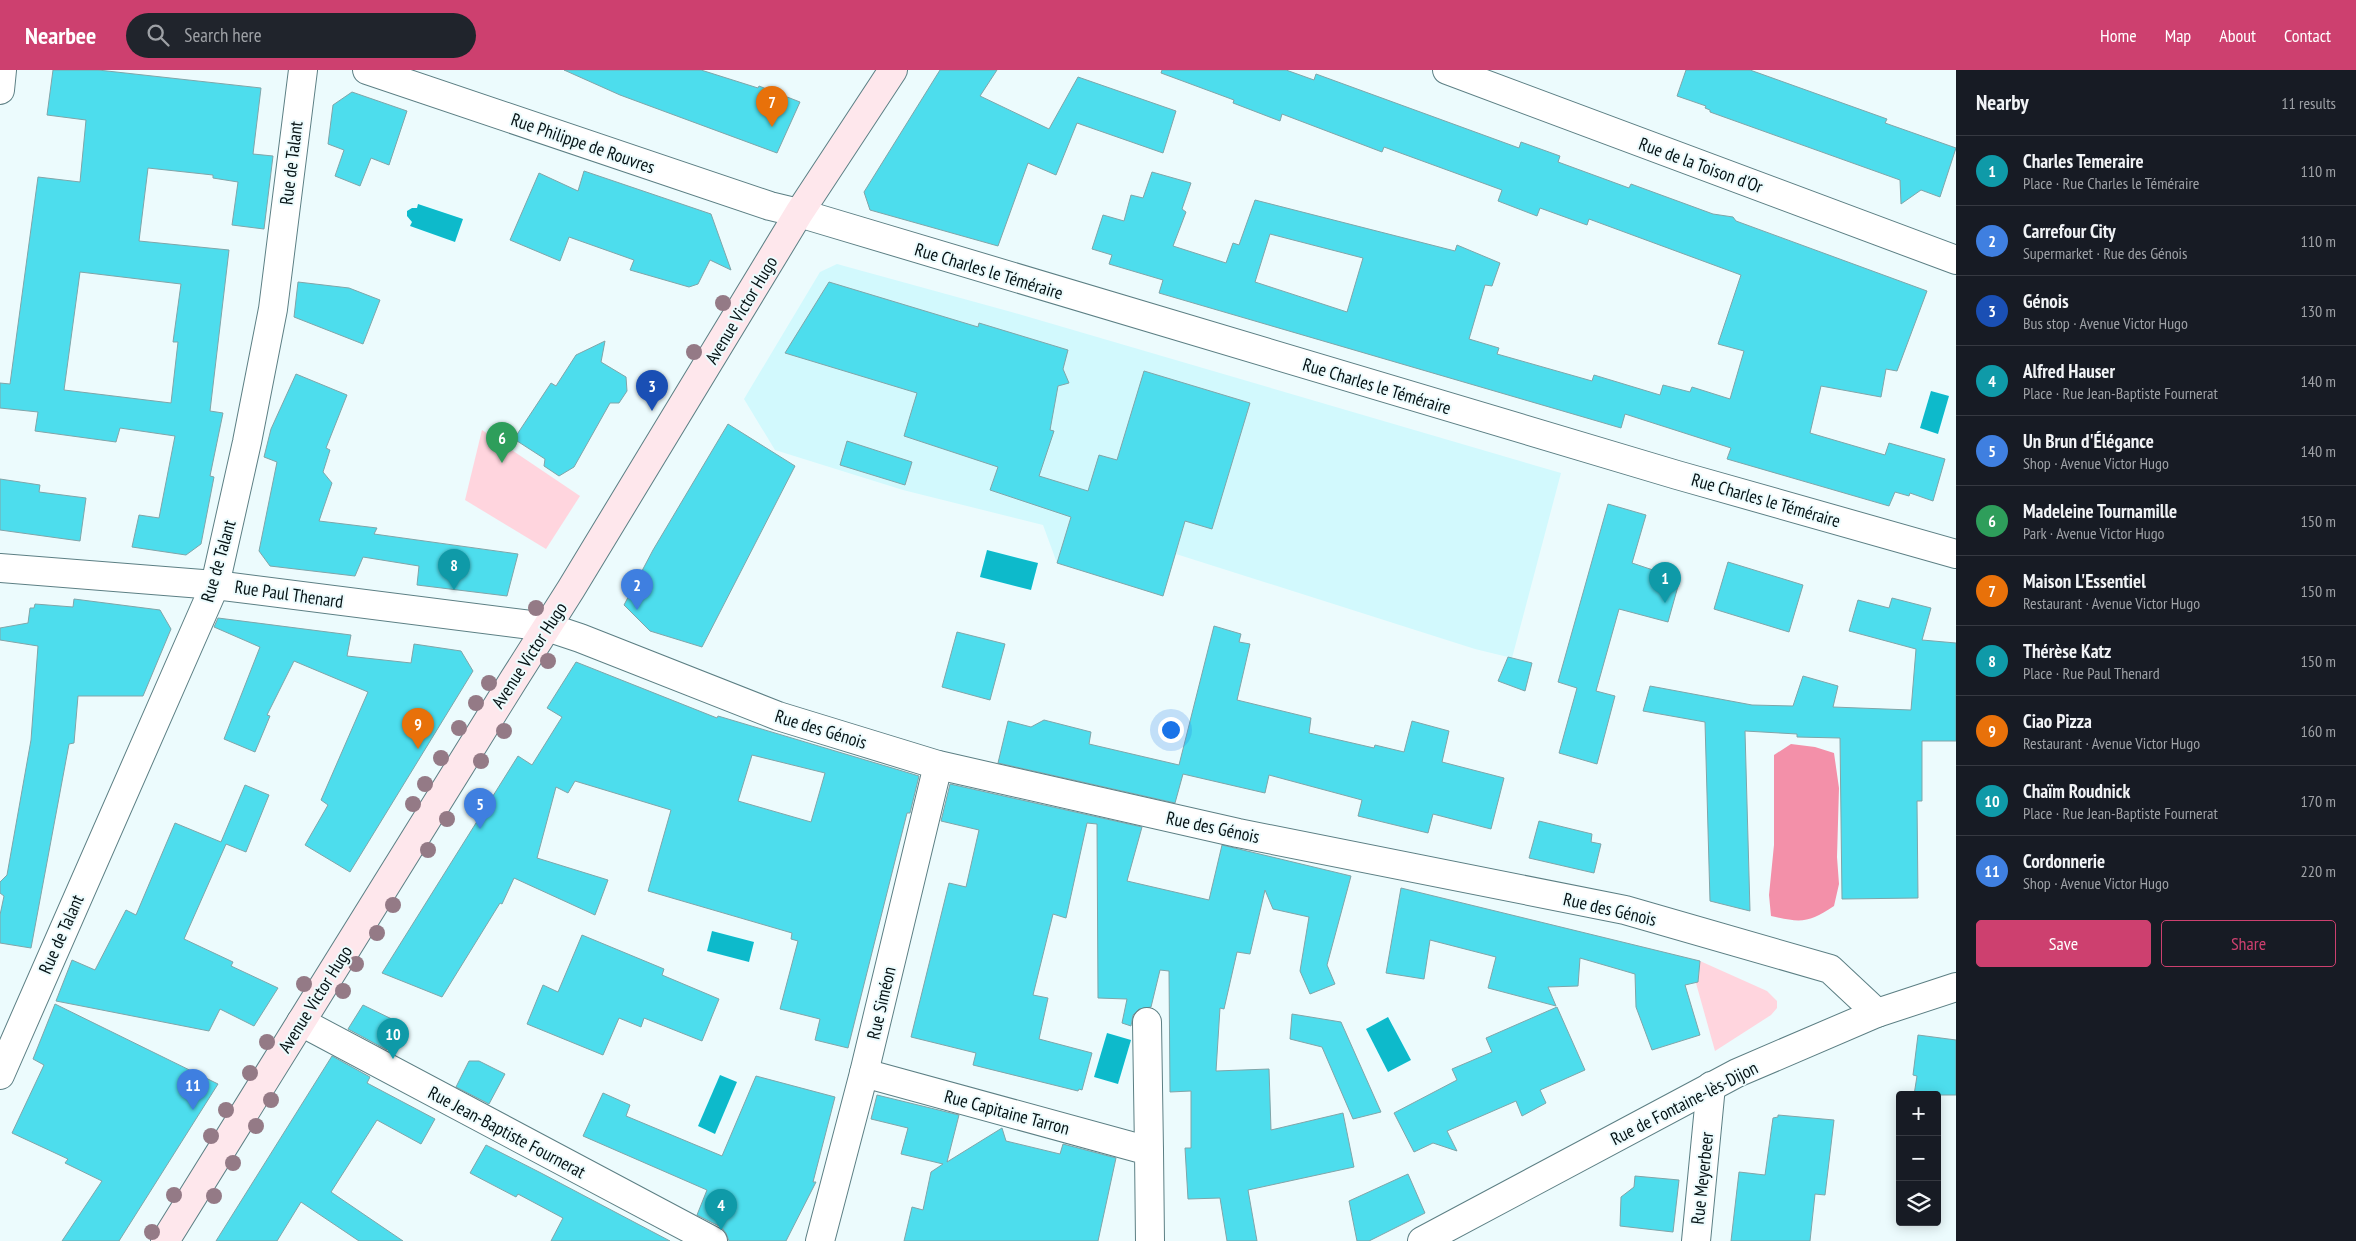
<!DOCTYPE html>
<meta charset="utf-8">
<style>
body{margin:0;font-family:"PT Sans Narrow",sans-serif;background:#20242c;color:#f1f3f6}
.controls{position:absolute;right:15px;bottom:15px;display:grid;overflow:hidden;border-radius:5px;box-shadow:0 2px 12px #0003}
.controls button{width:45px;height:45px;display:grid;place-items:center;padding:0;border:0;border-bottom:1px solid #363941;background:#171b24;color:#f1f3f6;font:25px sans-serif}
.you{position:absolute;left:1170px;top:659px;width:18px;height:18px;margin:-12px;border:4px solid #fff;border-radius:50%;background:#1a73e8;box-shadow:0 0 0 8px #1a73e833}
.badge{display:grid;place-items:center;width:32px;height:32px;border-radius:50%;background:#cd406f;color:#fff;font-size:16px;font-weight:700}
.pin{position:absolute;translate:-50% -41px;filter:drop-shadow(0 1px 2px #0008)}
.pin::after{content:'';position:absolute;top:26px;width:18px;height:15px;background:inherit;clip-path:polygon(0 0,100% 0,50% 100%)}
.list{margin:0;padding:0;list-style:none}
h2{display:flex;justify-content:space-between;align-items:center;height:65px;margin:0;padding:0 20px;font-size:21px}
h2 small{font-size:16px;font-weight:400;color:#9ea1a6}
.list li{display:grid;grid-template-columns:32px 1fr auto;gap:15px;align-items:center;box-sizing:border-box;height:70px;padding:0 20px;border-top:1px solid #363941}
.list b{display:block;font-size:19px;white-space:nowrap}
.list p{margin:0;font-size:16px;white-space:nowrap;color:#9ea1a6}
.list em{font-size:16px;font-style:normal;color:#9ea1a6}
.actions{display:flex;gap:10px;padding:15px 20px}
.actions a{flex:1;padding:11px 0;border:1px solid #cd406f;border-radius:5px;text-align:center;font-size:18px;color:#cd406f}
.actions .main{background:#cd406f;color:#fff}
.icon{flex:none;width:28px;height:28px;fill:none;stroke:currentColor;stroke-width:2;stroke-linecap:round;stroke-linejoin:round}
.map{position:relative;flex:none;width:1956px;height:1171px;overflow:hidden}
header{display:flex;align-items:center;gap:30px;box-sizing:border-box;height:70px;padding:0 25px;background:#cd406f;color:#fff}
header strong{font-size:24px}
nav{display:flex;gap:28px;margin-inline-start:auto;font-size:18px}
.search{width:350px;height:45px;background:#20242c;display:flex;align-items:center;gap:12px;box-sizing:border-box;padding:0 18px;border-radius:28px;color:#9ea1a6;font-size:19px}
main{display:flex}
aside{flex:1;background:#171b24}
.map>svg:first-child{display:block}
.built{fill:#d2f9fd}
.green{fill:#ffd5de}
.forest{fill:#f390a9}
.water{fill:#0dbacb}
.building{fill:#4ddded;stroke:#80a5a9;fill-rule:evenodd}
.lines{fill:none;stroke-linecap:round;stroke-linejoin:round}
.minor-casing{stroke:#5c7f84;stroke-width:30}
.tertiary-casing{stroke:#5c7f84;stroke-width:30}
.secondary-casing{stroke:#5c7f84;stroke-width:30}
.minor{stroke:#fff;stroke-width:28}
.tertiary{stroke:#fff;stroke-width:28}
.secondary{stroke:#fee7ec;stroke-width:28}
.tree{fill:#947a86}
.labels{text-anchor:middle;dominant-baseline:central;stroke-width:4;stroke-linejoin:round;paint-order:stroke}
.street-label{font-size:18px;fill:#051214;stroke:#ecfbfd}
</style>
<header>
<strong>Nearbee</strong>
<div class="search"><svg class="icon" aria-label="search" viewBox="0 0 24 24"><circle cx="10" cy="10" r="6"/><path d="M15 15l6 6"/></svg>Search here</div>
<nav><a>Home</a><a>Map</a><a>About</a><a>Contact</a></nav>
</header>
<main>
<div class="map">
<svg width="1956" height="1171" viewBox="0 0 1956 1171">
<rect width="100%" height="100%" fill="#ecfbfd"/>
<!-- built -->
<polygon class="built" points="837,194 1015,243 1561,403 1512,588 1475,579 1176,484 1163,526 1057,493 1043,455 903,420 775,380 744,329 820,202"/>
<!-- green -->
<g class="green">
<polygon points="482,360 580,426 546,479 465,430"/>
<polygon points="1700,891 1767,921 1777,931 1777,938 1771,945 1715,981 1696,913 1698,912"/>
</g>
<!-- forest -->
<path class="forest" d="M1791 674 1815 677 1834 683 1839 718 1837 787 1839 814 1834 836C1809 853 1801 853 1771 846L1769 825 1774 775V685Z"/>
<!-- water -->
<g class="water">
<polygon points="418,134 463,149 455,172 410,156 412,152 407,146 407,141 412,138 417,138"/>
<polygon points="1931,321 1949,326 1938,364 1920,358"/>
<polygon points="987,480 1038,493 1031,520 980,507"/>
<polygon points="712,861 754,872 749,892 707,881"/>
<polygon points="1388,947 1411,990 1388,1002 1366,959"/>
<polygon points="1107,963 1131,970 1118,1014 1094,1007"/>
<polygon points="720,1005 737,1012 715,1064 698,1056"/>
</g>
<!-- building -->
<g class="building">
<path d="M53 0H98L261 18 253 84 273 86 264 159 232 155 238 112 213 108V105L148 98 139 171 229 180 210 341 223 343 210 406 214 407 201 474 186 485 132 477 139 445 159 448 175 366 120 358 116 372 35 361 38 342 0 338V313L10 314 38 107 80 112 86 50 47 45ZM80 202 181 214 173 272H178L171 333 64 320Z"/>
<polygon points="564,0 701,0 758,18 759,16 800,32 777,83 620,25"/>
<polygon points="940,0 997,0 980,26 1049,59 1078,7 1176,41 1163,83 1077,53 1056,105 1028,93 998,176 870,140 864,122"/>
<path d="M1162 0H1286L1314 10 1316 4 1519 78 1521 72 1560 86 1558 92 1629 118 1631 114 1713 144 1733 147 1736 151 1927 221 1897 301 1886 299 1881 327 1821 316 1810 363 1885 385 1889 373 1945 389 1933 431 1910 423 1909 426 1895 422 1889 436 1727 389 1731 378 1625 344 1621 358 1159 223 1163 210 1109 194 1112 185 1092 179 1103 145 1124 151 1131 125 1143 128 1152 102 1191 113 1182 139 1186 142 1173 176 1226 193 1233 173 1239 175 1255 130 1455 181 1457 175 1500 193 1492 216 1485 215 1469 269 1499 278 1497 284 1592 311 1594 305 1660 325 1663 315 1690 322 1692 317 1730 329 1744 281 1718 274 1741 205 1589 149 1587 155 1540 138 1537 146 1498 131 1502 120 1384 77 1382 82 1282 44 1280 51 1233 33 1234 30 1161 3ZM1270 164 1363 188 1347 242 1255 212Z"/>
<polygon points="1686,0 1750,0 1887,49 1885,53 1956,78 1940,127 1921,120 1901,134 1900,110 1710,42 1710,40 1705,38 1706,36 1677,26"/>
<polygon points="352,22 407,41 389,95 371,88 360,116 335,106 344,80 328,74 333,35"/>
<polygon points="584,101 711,144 731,200 710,190 698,214 689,217 630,200 634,190 569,167 560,191 510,170 539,103 578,121"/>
<polygon points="298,212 349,218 380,230 363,274 294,247"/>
<polygon points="829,212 978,257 979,253 1068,280 1063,299 1069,313 1058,316 1050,360 1054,361 1039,406 1088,421 1099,385 1117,390 1144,301 1250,333 1212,459 1185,451 1163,526 1057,493 1071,447 990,420 998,397 904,366 917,323 785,283"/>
<polygon points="605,271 601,292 626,307 627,321 619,333 610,333 574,397 559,406 544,396 545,389 514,369 551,313 556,316 576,285"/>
<polygon points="296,304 347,325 326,378 330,380 323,402 332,413 319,451 377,458 374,464 518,484 507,526 417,515 419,496 363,487 355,506 270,496 259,481 277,392 264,387 271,359"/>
<polygon points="728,354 795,396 702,577 650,561 624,535 653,480"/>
<polygon points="847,371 912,392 905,415 840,395"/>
<polygon points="0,409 40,415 39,422 86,428 80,471 0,460"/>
<polygon points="1608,434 1646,445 1632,493 1680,509 1668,552 1619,539 1596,621 1615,626 1597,694 1559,683 1577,618 1558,612"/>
<polygon points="1728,492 1803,515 1789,562 1714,539"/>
<polygon points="1892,528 1931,538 1922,570 1956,573 1956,671 1922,671 1922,731 1917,731 1918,828 1842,829 1840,668 1797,667 1797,664 1745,661 1750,841 1710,831 1705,652 1643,641 1650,616 1752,635 1793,636 1803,606 1838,616 1833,637 1911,640 1916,579 1849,561 1858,530 1889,538"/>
<polygon points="74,529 160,540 171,559 143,626 78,626 74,673 69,674 31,878 0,873 0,845 4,826 0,823 0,812 7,805 31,670 38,576 0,570 0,558 28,553 30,538 34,538 35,534 73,537"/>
<polygon points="218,548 351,565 347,586 411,593 414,574 461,581 473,601 350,802 305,775 328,735 321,730 368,622 294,591 267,645 270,646 255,682 224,669 260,577 214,557"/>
<polygon points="1214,556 1241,564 1239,572 1250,574 1237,630 1311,648 1309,663 1374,678 1375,675 1404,682 1412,651 1449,661 1442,692 1504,708 1491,759 1433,744 1428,763 1358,746 1362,730 1269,705 1265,723 1183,704 1175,733 998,693 1008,651 1031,657 1044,650 1091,662 1089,674 1179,695"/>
<polygon points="957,562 1005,574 990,630 942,617"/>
<polygon points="1508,587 1532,593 1525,621 1498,611"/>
<path d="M576 592 717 648 718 646 919 706 910 743H907L848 978 815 970 820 949 780 939 798 871 791 869 792 863 648 821 671 740 575 711 568 723 556 717 537 788 608 810 595 845 514 808 502 834 500 833 442 927 382 903 518 686 532 695 562 647 547 638ZM752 685 825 703 811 752 738 731Z"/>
<polygon points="950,714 1142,757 1127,811 1209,830 1222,775 1351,806 1327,895 1335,914 1310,924 1300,901 1309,847 1273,839 1265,820 1250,884 1237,882 1224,939 1220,938 1216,1001 1269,999 1271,1060 1343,1043 1354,1097 1248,1120 1257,1171 1227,1171 1220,1128 1188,1129 1185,1078 1191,1078 1191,1021 1170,1022 1169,901 1160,900 1151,937 1139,939 1133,945 1131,956 1122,953 1127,929 1098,928 1097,754 1087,753 1066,848 1053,844 1033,925 1048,928 1039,969 1092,983 1082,1020 1079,1019 1078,1021 973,995 976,983 911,967 949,813 966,817 979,760 941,751"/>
<polygon points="245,715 269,725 246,782 226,774 184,869 233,892 231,896 278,918 254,956 220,939 209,961 56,931 72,890 95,900 126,840 136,845 175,753 221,772"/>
<polygon points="1539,751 1592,764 1591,772 1601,774 1594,803 1529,788"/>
<polygon points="1401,818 1700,891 1698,912 1685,915 1700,965 1652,980 1636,937 1635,904 1580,888 1578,916 1548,917 1556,936 1488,918 1496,887 1430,870 1424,909 1386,903"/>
<polygon points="582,865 664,899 662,905 719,929 702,971 644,948 641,957 619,948 603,985 527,954 543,915 558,922"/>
<polygon points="55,934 218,1014 119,1171 62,1171 102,1111 65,1093 68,1089 12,1063 44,995 33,989"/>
<polygon points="363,935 402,954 387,980 348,959"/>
<polygon points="1557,937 1585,1000 1540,1020 1546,1033 1522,1046 1516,1031 1447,1061 1457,1081 1433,1073 1414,1082 1394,1043 1457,1010 1452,999 1492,982 1486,968"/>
<polygon points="1292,944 1341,952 1381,1042 1353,1049 1322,977 1290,969"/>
<polygon points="1918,965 1956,970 1956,1025 1914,1025 1917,1006 1913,1005"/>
<polygon points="332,986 370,1007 367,1013 435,1049 421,1074 377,1050 331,1122 403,1171 359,1171 301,1132 277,1171 216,1171"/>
<polygon points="469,991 479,991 505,1004 489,1034 456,1017"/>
<polygon points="756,1006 835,1027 813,1112 816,1112 786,1171 729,1171 726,1163 721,1157 697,1145 707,1120 583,1066 603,1023 630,1035 626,1046 722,1086"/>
<polygon points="877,1025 959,1045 947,1092 1002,1058 1006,1071 1060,1084 1063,1074 1116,1088 1098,1171 904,1171 912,1137 923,1140 931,1102 943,1094 901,1084 908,1058 871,1049"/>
<polygon points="1778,1045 1834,1050 1825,1125 1815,1124 1810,1171 1731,1171 1739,1102 1765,1105 1773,1048 1778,1047"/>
<polygon points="486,1075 541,1103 670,1171 551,1171 563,1148 518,1124 516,1127 470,1103"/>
<polygon points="1408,1104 1425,1143 1369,1171 1357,1171 1349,1131"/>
<polygon points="1635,1106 1679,1110 1673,1162 1620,1156 1621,1127 1634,1117"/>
</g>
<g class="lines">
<!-- minor casing -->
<g class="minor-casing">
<g id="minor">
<polyline points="367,0 770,136 799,143 1677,405 1956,484"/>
<polyline points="1447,0 1956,190"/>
<polyline points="0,20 2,0"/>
<polyline points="0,498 215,515 547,557 580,568 778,646 938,695 1238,763 1625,840 1830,899 1877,943"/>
<polyline points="301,952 713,1171"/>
<polyline points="1147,952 1149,1081"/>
<polyline points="864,1003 1149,1081 1150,1171"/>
<polyline points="0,1005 215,515 247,372 273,239 303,0"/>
<polyline points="820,1171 864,1003 938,695"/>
<polyline points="1696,1171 1711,1016"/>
</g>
</g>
<!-- tertiary casing -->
<g class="tertiary-casing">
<polyline id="tertiary" points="1422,1171 1737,1003 1877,943 1956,917"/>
</g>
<!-- secondary casing -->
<g class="secondary-casing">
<polyline id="secondary" points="165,1171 514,609 571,519 799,143 893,0"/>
</g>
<!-- minor -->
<use href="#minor" class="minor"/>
<!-- tertiary -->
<use href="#tertiary" class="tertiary"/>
<!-- secondary -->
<use href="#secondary" class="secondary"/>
</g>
<!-- trees -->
<g class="tree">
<circle cx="723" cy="233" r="8"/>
<circle cx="694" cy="282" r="8"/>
<circle cx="536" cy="538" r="8"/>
<circle cx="548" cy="591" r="8"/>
<circle cx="489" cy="613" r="8"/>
<circle cx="476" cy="633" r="8"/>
<circle cx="459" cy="658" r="8"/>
<circle cx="504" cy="661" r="8"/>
<circle cx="441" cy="688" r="8"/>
<circle cx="481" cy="691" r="8"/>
<circle cx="425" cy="714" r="8"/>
<circle cx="413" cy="734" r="8"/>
<circle cx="447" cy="749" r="8"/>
<circle cx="428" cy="780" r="8"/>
<circle cx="393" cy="835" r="8"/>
<circle cx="377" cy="863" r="8"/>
<circle cx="356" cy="894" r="8"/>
<circle cx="304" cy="914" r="8"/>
<circle cx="343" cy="921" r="8"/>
<circle cx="267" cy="972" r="8"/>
<circle cx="250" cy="1003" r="8"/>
<circle cx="271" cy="1030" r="8"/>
<circle cx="226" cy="1040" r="8"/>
<circle cx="256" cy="1056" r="8"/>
<circle cx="211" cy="1066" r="8"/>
<circle cx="233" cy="1093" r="8"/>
<circle cx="174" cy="1125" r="8"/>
<circle cx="214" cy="1126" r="8"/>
<circle cx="152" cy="1162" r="8"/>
</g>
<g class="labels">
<!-- street labels -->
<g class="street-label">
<text transform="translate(583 73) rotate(19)">Rue Philippe de Rouvres</text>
<text transform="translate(291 93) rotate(-83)">Rue de Talant</text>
<text transform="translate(1701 95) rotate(20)">Rue de la Toison d'Or</text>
<text transform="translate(989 201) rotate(17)">Rue Charles le Téméraire</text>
<text transform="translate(741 240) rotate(-59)">Avenue Victor Hugo</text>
<text transform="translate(1377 316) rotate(17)">Rue Charles le Téméraire</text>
<text transform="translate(1766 430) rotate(16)">Rue Charles le Téméraire</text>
<text transform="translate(218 491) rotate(-74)">Rue de Talant</text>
<text transform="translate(289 524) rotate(8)">Rue Paul Thenard</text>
<text transform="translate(529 585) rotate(-57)">Avenue Victor Hugo</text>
<text transform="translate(821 659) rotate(17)">Rue des Génois</text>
<text transform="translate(1213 757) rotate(12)">Rue des Génois</text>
<text transform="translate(1610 839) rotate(13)">Rue des Génois</text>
<text transform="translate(61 864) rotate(-66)">Rue de Talant</text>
<text transform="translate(315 929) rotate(-58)">Avenue Victor Hugo</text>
<text transform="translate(881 933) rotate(-77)">Rue Siméon</text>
<text transform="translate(1684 1033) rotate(-27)">Rue de Fontaine-lès-Dijon</text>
<text transform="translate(1007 1042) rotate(15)">Rue Capitaine Tarron</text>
<text transform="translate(507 1062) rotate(28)">Rue Jean-Baptiste Fournerat</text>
<text transform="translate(1702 1108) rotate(-84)">Rue Meyerbeer</text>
</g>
</g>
</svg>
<div class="controls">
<button>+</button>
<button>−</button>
<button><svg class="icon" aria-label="layers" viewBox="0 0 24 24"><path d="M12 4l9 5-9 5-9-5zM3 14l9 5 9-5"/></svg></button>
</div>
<div class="you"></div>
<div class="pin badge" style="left:1665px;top:533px;background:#0f9aa8">1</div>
<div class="pin badge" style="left:637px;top:540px;background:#3f7fe0">2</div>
<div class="pin badge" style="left:652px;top:341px;background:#1a4fb4">3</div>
<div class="pin badge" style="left:721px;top:1160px;background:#0f9aa8">4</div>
<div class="pin badge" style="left:480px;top:759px;background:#3f7fe0">5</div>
<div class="pin badge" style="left:502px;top:393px;background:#2e9e5b">6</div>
<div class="pin badge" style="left:772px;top:57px;background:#e8710a">7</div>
<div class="pin badge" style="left:454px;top:520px;background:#0f9aa8">8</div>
<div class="pin badge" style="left:418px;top:679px;background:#e8710a">9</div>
<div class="pin badge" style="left:393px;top:989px;background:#0f9aa8">10</div>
<div class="pin badge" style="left:193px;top:1040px;background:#3f7fe0">11</div>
</div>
<aside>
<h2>Nearby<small>11 results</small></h2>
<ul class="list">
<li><span class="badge" style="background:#0f9aa8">1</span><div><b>Charles Temeraire</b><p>Place · Rue Charles le Téméraire</p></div><em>110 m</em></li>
<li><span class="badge" style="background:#3f7fe0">2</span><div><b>Carrefour City</b><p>Supermarket · Rue des Génois</p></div><em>110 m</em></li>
<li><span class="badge" style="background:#1a4fb4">3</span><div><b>Génois</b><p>Bus stop · Avenue Victor Hugo</p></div><em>130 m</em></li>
<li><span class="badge" style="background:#0f9aa8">4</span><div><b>Alfred Hauser</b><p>Place · Rue Jean-Baptiste Fournerat</p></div><em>140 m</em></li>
<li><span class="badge" style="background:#3f7fe0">5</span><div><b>Un Brun d'Élégance</b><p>Shop · Avenue Victor Hugo</p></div><em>140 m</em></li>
<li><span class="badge" style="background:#2e9e5b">6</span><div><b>Madeleine Tournamille</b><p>Park · Avenue Victor Hugo</p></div><em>150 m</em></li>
<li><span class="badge" style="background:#e8710a">7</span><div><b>Maison L'Essentiel</b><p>Restaurant · Avenue Victor Hugo</p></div><em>150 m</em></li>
<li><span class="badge" style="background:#0f9aa8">8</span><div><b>Thérèse Katz</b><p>Place · Rue Paul Thenard</p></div><em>150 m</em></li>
<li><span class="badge" style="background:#e8710a">9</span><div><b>Ciao Pizza</b><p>Restaurant · Avenue Victor Hugo</p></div><em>160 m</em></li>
<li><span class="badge" style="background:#0f9aa8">10</span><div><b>Chaïm Roudnick</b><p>Place · Rue Jean-Baptiste Fournerat</p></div><em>170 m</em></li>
<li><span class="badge" style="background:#3f7fe0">11</span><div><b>Cordonnerie</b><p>Shop · Avenue Victor Hugo</p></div><em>220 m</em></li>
</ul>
<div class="actions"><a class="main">Save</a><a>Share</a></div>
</aside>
</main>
